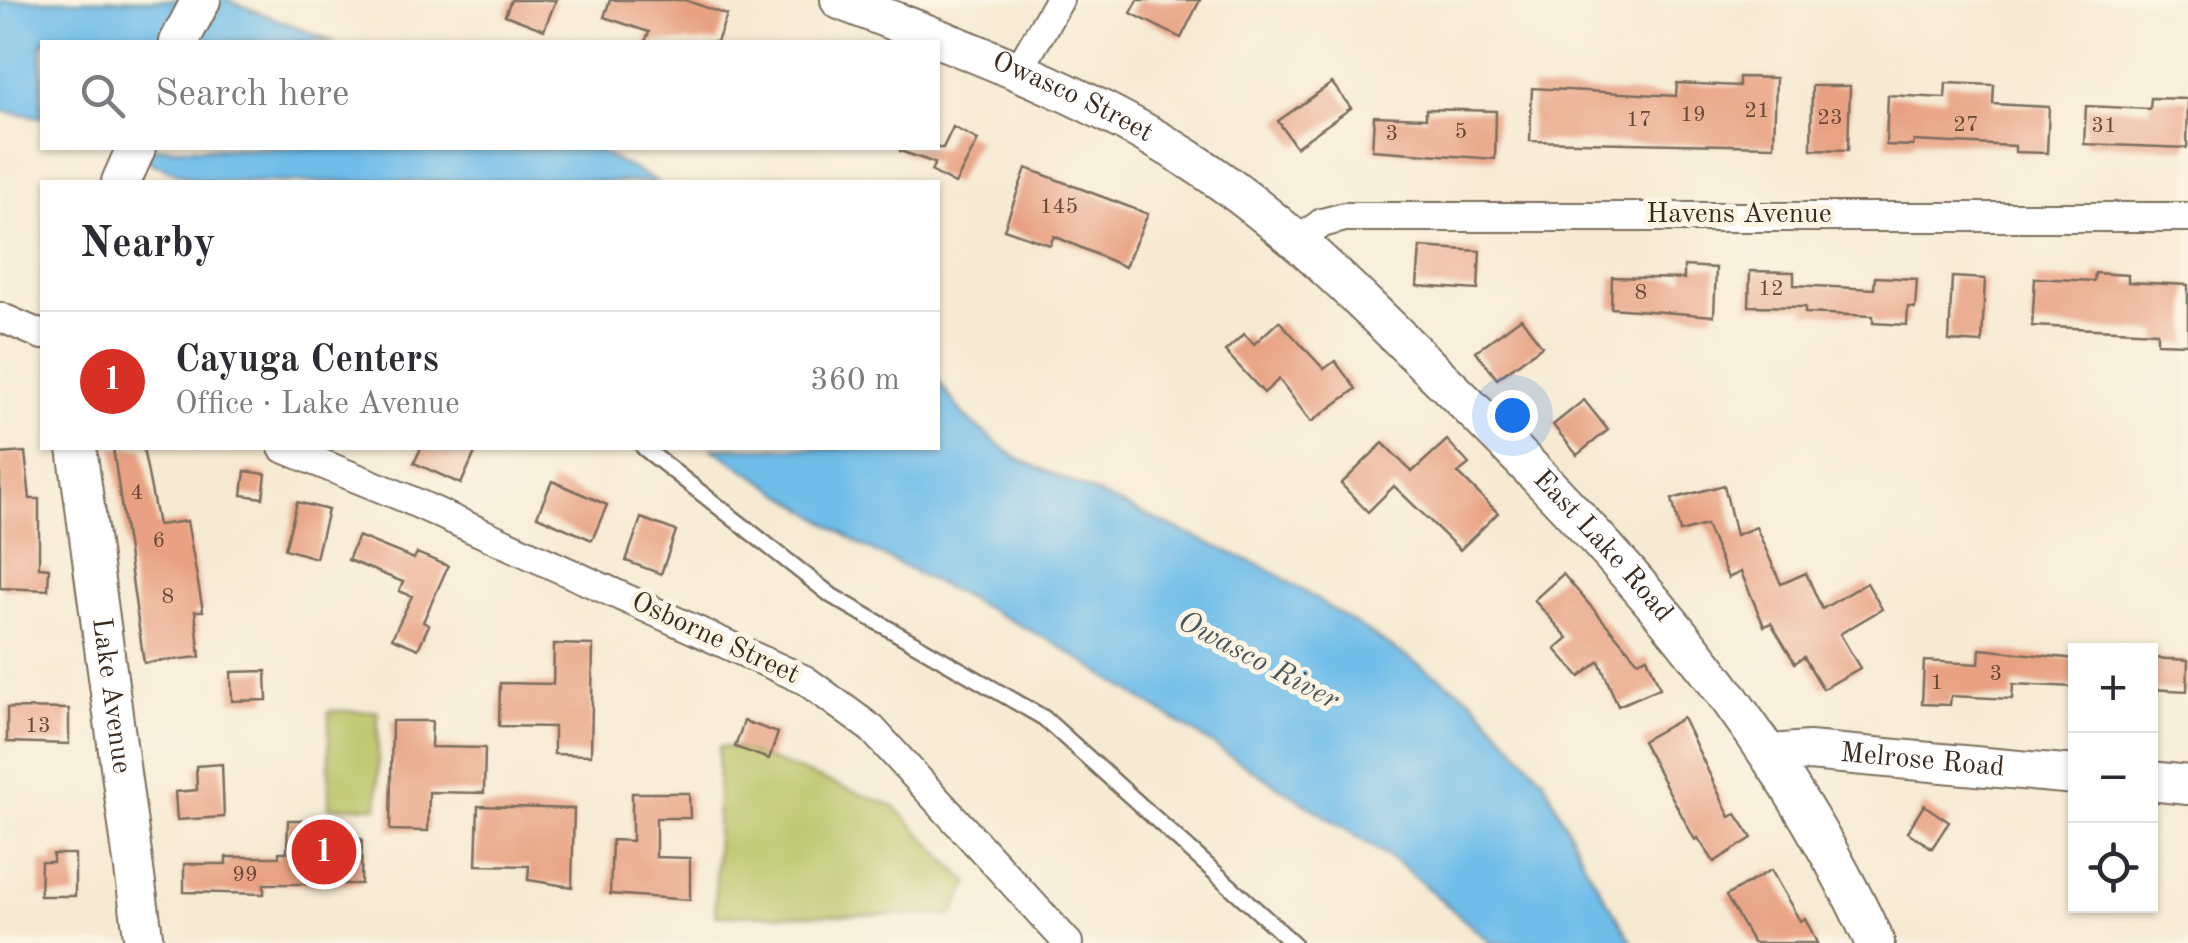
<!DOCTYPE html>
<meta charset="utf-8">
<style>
body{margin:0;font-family:"Old Standard TT",serif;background:#f7f7f7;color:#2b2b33}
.controls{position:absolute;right:30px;bottom:30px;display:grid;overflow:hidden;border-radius:0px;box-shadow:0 2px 8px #0004}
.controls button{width:90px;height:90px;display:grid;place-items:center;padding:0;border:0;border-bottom:2px solid #e1e1e2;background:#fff;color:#2b2b33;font:50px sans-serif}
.you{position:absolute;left:1512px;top:415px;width:35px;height:35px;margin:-25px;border:8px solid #fff;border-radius:50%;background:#1a73e8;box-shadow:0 0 0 15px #1a73e833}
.badge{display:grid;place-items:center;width:65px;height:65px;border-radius:50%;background:#d93025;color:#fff;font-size:32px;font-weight:700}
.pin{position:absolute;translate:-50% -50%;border:5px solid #fff;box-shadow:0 2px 10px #0006}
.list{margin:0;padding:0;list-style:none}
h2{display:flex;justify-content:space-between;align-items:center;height:130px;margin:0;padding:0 40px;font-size:42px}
h2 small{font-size:32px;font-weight:400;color:#7c7c81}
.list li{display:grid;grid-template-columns:65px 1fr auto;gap:30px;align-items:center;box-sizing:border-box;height:140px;padding:0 40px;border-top:2px solid #e1e1e2}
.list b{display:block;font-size:38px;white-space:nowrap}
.list p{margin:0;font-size:32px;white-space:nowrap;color:#7c7c81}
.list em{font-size:32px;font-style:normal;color:#7c7c81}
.icon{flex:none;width:55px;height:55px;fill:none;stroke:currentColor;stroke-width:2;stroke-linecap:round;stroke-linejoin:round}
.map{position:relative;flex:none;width:2188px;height:943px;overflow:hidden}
.search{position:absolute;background:#fff;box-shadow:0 2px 8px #0004;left:40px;top:40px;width:900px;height:110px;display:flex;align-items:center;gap:25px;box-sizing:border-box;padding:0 35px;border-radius:0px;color:#7c7c81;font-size:38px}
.panel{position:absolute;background:#fff;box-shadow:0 2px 8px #0004;left:40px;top:180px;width:900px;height:270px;border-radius:0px}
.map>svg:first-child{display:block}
.green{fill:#b8c365;stroke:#7a7642;stroke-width:2.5}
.water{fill:#6fbdea;stroke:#557484;stroke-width:2.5}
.building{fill:#e8a283}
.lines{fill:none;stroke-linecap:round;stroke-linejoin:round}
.lane-casing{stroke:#7c6d5d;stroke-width:19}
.street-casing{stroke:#7c6d5d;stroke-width:32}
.secondary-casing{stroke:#7c6d5d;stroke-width:42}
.lane{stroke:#fff;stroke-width:14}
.street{stroke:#fff;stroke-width:28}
.secondary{stroke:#fff;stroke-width:38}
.labels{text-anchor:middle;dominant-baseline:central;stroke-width:10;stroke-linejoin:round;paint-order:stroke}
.number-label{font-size:22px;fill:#664837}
.street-label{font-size:28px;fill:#3b2a1e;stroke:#fcf5e5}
.water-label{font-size:30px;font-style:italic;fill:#4b565b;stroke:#fcf5e5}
</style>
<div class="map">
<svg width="2188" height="943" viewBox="0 0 2188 943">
<rect width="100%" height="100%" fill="#fcf5e5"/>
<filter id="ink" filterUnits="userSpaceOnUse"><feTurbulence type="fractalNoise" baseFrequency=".01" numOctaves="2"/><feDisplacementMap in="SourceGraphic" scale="20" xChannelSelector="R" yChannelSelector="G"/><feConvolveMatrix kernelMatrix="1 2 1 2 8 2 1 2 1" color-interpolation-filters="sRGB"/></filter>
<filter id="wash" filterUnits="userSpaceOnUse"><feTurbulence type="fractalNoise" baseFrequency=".0048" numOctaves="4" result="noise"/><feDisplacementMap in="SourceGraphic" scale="40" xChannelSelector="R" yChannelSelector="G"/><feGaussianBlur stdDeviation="2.25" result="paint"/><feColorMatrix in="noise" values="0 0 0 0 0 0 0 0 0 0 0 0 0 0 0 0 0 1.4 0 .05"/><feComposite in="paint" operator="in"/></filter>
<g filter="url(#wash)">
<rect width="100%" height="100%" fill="#f6ead3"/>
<!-- green -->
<g class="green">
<rect x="329" y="711" width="49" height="96"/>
<polygon points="719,747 735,747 894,806 969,884 952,915 715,915"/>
</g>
<!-- water -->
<g class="water">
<polygon points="0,0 228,0 334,42 42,42 42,117 0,111"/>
<polygon points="113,148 592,148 658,182 200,182"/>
<polygon points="938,381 965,417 1016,458 1270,570 1470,697 1544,780 1584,863 1633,943 1491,943 1400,864 1051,641 859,544 712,448 938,448"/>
</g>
<g id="blocks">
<!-- building -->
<g class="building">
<polygon points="511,0 556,0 544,30 505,15"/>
<polygon points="610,0 685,0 727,15 717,42 645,42 649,32 604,17"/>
<polygon points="1138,0 1200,0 1181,38 1131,13"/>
<polygon points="1739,77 1776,78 1774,146 1530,141 1532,88 1676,96 1677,83 1739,86"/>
<polygon points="1332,83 1351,108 1296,147 1278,121"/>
<polygon points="1946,83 1994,85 1993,104 2049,107 2047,153 2015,152 2015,146 1914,141 1913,146 1886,145 1888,95 1945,98"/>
<polygon points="1812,86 1850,86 1848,150 1811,149"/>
<polygon points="2151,98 2188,99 2187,148 2084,144 2086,106 2150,109"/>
<polygon points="1426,109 1496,111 1495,159 1372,150 1374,116 1426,118"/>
<polygon points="953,127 978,140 955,184 931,171 935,163 900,151 900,148 943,148"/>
<polygon points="1026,168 1148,214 1125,267 1054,236 1050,245 1004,229"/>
<polygon points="1420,247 1480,251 1478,290 1417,286"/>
<polygon points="1684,266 1716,268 1714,316 1611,308 1612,277 1684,279"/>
<polygon points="1750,271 1794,272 1794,285 1874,289 1875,277 1917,279 1915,308 1908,307 1907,325 1873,323 1873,316 1805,313 1805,307 1749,306"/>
<polygon points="2095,273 2128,275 2128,282 2188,285 2188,344 2157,343 2157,332 2032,326 2035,278 2094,281"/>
<polygon points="1952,277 1985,279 1982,343 1949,341"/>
<polygon points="1521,318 1542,346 1497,379 1476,351"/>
<polygon points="1279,321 1324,369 1335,361 1356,389 1311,422 1279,379 1264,393 1225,351 1244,334 1254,344"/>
<polygon points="1584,400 1608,430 1577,455 1553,425"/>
<polygon points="1447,440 1469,464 1458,473 1498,513 1460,550 1394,486 1368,512 1341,484 1383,443 1412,472"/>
<polygon points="113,448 143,448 158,525 187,521 203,611 195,611 200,657 144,663"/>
<polygon points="421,448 477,448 461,484 414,463"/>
<polygon points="25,452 30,499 39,499 39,567 49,568 48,590 0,588 0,454"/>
<polygon points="245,471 266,474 263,498 242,495"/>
<polygon points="552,481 607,505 592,540 537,516"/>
<polygon points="1724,485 1736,535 1756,527 1781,584 1806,573 1822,609 1867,583 1882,609 1840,634 1860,668 1823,689 1804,657 1795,663 1771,623 1764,626 1741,572 1728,578 1706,525 1680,532 1672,499"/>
<polygon points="297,502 328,510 316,558 285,549"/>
<polygon points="641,518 676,531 661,574 626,561"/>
<polygon points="358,536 414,559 417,553 448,566 423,622 429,625 418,649 392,638 412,596 399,591 403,582 348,560"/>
<polygon points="1563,574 1638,661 1647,657 1660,688 1618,706 1599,661 1580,677 1555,649 1568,638 1534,600"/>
<polygon points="554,644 593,645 591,755 554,754 554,727 499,726 500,683 553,684"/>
<polygon points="1980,649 2076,659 2076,687 2013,684 2012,699 1951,696 1950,705 1922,704 1924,661 1979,664"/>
<polygon points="2150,658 2188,660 2187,691 2150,689"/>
<polygon points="266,671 267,700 232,701 231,672"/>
<polygon points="7,708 69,709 69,744 7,742"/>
<polygon points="1683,718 1730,817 1736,814 1752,838 1714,862 1698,838 1695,840 1642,741"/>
<polygon points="392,721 432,721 431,747 485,748 484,793 429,792 428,831 390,830"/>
<polygon points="744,721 778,733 769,759 735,747"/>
<polygon points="222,764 224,817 177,820 175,792 197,790 196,766"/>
<polygon points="632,793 689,793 690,818 656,818 656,857 690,858 690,900 610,894 612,840 632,841"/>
<polygon points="1924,805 1949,822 1932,848 1907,832"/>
<polygon points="478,806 574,809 572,887 528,880 529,866 476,865"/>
<polygon points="288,820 312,820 312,833 362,839 361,884 264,884 264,894 184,892 184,864 226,864 226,857 279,857 279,852 287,852"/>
<polygon points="53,854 75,854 75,896 40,896 41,862 53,862"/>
<polygon points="1771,870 1800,921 1805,918 1817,943 1753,943 1726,896"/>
</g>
</g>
</g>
<g filter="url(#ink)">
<use href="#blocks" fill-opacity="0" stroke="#7c6d5d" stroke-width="2.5"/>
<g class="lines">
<!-- lane casing -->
<g class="lane-casing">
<polyline id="lane" points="644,448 832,596 1044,718 1293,943"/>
</g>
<!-- street casing -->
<g class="street-casing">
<g id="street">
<polyline points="1018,71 1059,0"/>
<polyline points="1297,242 1322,223 1345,217 2188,217"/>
<polyline points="0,317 42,335"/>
<polyline points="283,448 403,497 805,680 872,729 1068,943"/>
</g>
</g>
<!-- secondary casing -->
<g class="secondary-casing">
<g id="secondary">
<path id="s1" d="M840 0C959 47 1081 90 1190 160 1281 218 1358 297 1435 373 1611 544 1771 717 1875 943"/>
<polyline points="179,42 201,0"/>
<polyline points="121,182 136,148"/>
<path id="s2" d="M77 448 144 943"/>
<path id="s3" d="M1771 754 1809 751 2076 775"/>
<polyline points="2150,781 2188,785"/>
</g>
</g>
<!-- lane -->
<use href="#lane" class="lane"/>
<!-- street -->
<use href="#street" class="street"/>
<!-- secondary -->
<use href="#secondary" class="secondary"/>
</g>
</g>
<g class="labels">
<!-- number labels -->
<g class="number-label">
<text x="1757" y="111">21</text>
<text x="1693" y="115">19</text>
<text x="1830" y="118">23</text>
<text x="1639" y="120">17</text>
<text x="1966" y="125">27</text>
<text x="2104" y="126">31</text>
<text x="1461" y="132">5</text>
<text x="1392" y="134">3</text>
<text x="1059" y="207">145</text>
<text x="1771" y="289">12</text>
<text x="1641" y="293">8</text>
<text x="137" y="493">4</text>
<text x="159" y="541">6</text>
<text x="168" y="597">8</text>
<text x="1996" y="674">3</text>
<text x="1937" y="683">1</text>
<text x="38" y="726">13</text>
<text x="245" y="875">99</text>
</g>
<!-- street labels -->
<g class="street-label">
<text stroke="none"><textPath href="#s1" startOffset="252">Owasco Street</textPath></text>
<text x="1739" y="215">Havens Avenue</text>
<text stroke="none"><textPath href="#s1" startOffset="952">East Lake Road</textPath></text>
<text transform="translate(715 639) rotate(25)">Osborne Street</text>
<text stroke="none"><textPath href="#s2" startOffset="250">Lake Avenue</textPath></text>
<text stroke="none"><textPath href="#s3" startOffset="152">Melrose Road</textPath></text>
</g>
<!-- water labels -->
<g class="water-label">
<text transform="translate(1258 661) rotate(28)">Owasco River</text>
</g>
</g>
</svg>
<div class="controls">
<button>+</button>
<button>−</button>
<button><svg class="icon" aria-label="locate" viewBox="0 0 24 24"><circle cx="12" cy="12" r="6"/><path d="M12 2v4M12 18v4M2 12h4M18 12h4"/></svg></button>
</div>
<div class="you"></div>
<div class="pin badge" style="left:324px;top:852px">1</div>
<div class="search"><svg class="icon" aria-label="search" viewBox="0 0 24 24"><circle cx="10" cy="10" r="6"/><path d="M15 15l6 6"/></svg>Search here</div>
<section class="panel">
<h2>Nearby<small></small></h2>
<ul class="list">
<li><span class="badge">1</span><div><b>Cayuga Centers</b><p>Office · Lake Avenue</p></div><em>360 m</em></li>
</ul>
</section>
</div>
